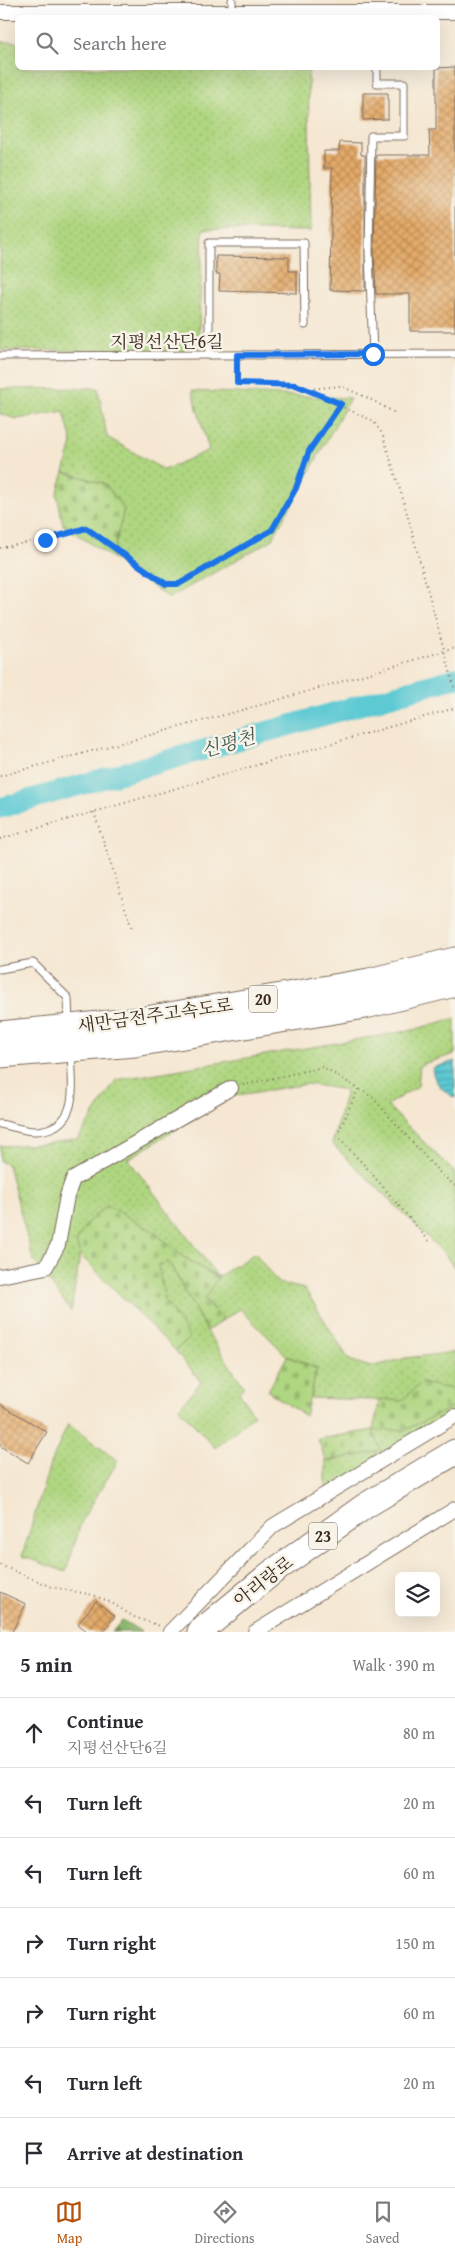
<!DOCTYPE html>
<meta charset="utf-8">
<style>
body{margin:0;font-family:"Gentium Book Plus","Noto Serif KR",serif;background:#f7f7f7;color:#2b2b33}
.controls{position:absolute;right:15px;bottom:15px;display:grid;overflow:hidden;border-radius:8px;box-shadow:0 5px 20px #0002}
.controls button{width:45px;height:45px;display:grid;place-items:center;padding:0;border:0;border-bottom:1px solid #e1e1e2;background:#fff;color:#2b2b33;font:25px sans-serif}
.stop{position:absolute;width:15px;height:15px;margin:-11px;border:4px solid #1a73e8;border-radius:50%;background:#fff}
.stop.end{background:#1a73e8;border-color:#fff;box-shadow:0 1px 5px #0008}
.list{margin:0;padding:0;list-style:none}
h2{display:flex;justify-content:space-between;align-items:center;height:65px;margin:0;padding:0 20px;font-size:21px}
h2 small{font-size:16px;font-weight:400;color:#7c7c81}
.list li{display:grid;grid-template-columns:32px 1fr auto;gap:15px;align-items:center;box-sizing:border-box;height:70px;padding:0 20px;border-top:1px solid #e1e1e2}
.list b{display:block;font-size:19px;white-space:nowrap}
.list p{margin:0;font-size:16px;white-space:nowrap;color:#7c7c81}
.list em{font-size:16px;font-style:normal;color:#7c7c81}
.icon{flex:none;width:28px;height:28px;fill:none;stroke:currentColor;stroke-width:2;stroke-linecap:round;stroke-linejoin:round}
.map{position:relative;flex:none;width:455px;height:1632px;overflow:hidden}
.search{position:absolute;background:#fff;box-shadow:0 5px 20px #0002;left:15px;right:15px;top:15px;height:55px;display:flex;align-items:center;gap:12px;box-sizing:border-box;padding:0 18px;border-radius:8px;color:#7c7c81;font-size:19px}
.sheet{height:555px;background:#fff}
nav{display:flex;justify-content:space-around;align-items:center;box-sizing:border-box;height:70px;border-top:1px solid #e1e1e2;background:#fff;font-size:14px;color:#7c7c81}
nav a{display:grid;justify-items:center;gap:2px}
nav .on{color:#b45309}
.map>svg:first-child{display:block}
.grass{fill:url(#grass-dots);stroke:#75804f}
.forest{fill:url(#forest-firs);stroke:#637046}
.cemetery{fill:url(#cemetery-stones);stroke:#75804f}
.water{fill:url(#water-rules);stroke:#4c7a78}
.lines{fill:none;stroke-linecap:round;stroke-linejoin:round}
.river{stroke:#5cc9d3;stroke-width:21}
.building{fill:url(#building-cross-hatch)}
.lane-casing{stroke:#7c6c5d;stroke-width:9}
.street-casing{stroke:#7c6c5d;stroke-width:16}
.highway-casing{stroke:#7c6c5d;stroke-width:27}
.path{stroke:#7c6c5d;stroke-width:2;stroke-dasharray:1 4;stroke-linecap:butt}
.lane{stroke:#fff;stroke-width:7}
.street{stroke:#fff;stroke-width:14}
.highway{stroke:#fff;stroke-width:25}
.route{stroke:#1a73e8;stroke-width:6}
.labels{text-anchor:middle;dominant-baseline:central;stroke-width:5;stroke-linejoin:round;paint-order:stroke}
.shield{fill:#f7f3e8;stroke:#73665b;stroke-width:1}
.shield-label{font-size:16px;font-weight:bold;fill:#3b2a1e}
.street-label{font-size:18px;fill:#3b2a1e;stroke:#f7f3e8}
.water-label{font-size:19px;font-style:italic;fill:#455a54;stroke:#f7f3e8}
</style>
<div class="map">
<svg width="455" height="1632" viewBox="0 0 455 1632">
<defs>
<pattern id="grass-dots" width="8" height="8" patternUnits="userSpaceOnUse" patternTransform="scale(1.25)"><rect width="8" height="8" fill="#afd680"/><path d="M2 2h.1M6 6h.1" fill="none" stroke="#97b86e" stroke-width="1.8" stroke-linecap="round"/></pattern>
<pattern id="forest-firs" width="22" height="20" patternUnits="userSpaceOnUse" patternTransform="scale(1.25)"><rect width="22" height="20" fill="#8bb76e"/><path d="M5 1l3.5 6h-7zM16 11l3.5 6h-7z" fill="#73955a"/></pattern>
<pattern id="cemetery-stones" width="16" height="16" patternUnits="userSpaceOnUse" patternTransform="scale(1.25)"><rect width="16" height="16" fill="#afd680"/><path d="M2 7V4a2 2 0 0 1 4 0v3zM10 15v-3a2 2 0 0 1 4 0v3z" fill="#97b86e"/></pattern>
<pattern id="water-rules" width="6" height="5" patternUnits="userSpaceOnUse" patternTransform="scale(1.25)"><rect width="6" height="5" fill="#5cc9d3"/><path d="M0 2.5h6" fill="none" stroke="#4da3ab"/></pattern>
<pattern id="building-cross-hatch" width="8" height="8" patternUnits="userSpaceOnUse" patternTransform="scale(1.25)"><rect width="8" height="8" fill="#e4aa69"/><path d="M0 0l8 8M0 8l8-8" fill="none" stroke="#ba8b56"/></pattern>
</defs>
<rect width="100%" height="100%" fill="#f7f3e8"/>
<filter id="ink" filterUnits="userSpaceOnUse"><feTurbulence type="fractalNoise" baseFrequency=".02" numOctaves="2"/><feDisplacementMap in="SourceGraphic" scale="10" xChannelSelector="R" yChannelSelector="G"/><feConvolveMatrix kernelMatrix="1 2 1 2 8 2 1 2 1" color-interpolation-filters="sRGB"/></filter>
<filter id="wash" filterUnits="userSpaceOnUse"><feTurbulence type="fractalNoise" baseFrequency=".0096" numOctaves="4" result="noise"/><feDisplacementMap in="SourceGraphic" scale="20" xChannelSelector="R" yChannelSelector="G"/><feGaussianBlur stdDeviation="1.12" result="paint"/><feColorMatrix in="noise" values="0 0 0 0 0 0 0 0 0 0 0 0 0 0 0 0 0 1.4 0 .05"/><feComposite in="paint" operator="in"/></filter>
<g filter="url(#wash)">
<rect width="100%" height="100%" fill="#f5e7d2"/>
<!-- grass -->
<g class="grass">
<polygon points="0,42 17,42 18,68 308,68 311,231 203,229 198,352 0,350"/>
<polygon points="98,388 107,437 164,470 209,450 192,391 350,398 272,540 169,598 112,558 124,509 105,484 64,472 72,443 64,411 17,419 0,414 0,389"/>
<polygon points="455,1018 455,1054 420,1065 418,1086 387,1105 455,1173 455,1269 444,1253 332,1144 346,1090 308,1084 231,1096 128,1159 218,1277 255,1253 278,1283 305,1289 349,1360 371,1367 406,1358 455,1352 455,1393 452,1389 401,1401 310,1398 317,1368 287,1356 240,1309 223,1320 204,1298 218,1277 183,1257 154,1232 76,1242 80,1255 71,1311 33,1260 8,1165 0,1161 0,1146 43,1144 78,1139 116,1080 413,1030"/>
<polygon points="168,1261 207,1331 244,1387 239,1392 254,1415 215,1448 179,1408 201,1382 175,1350 190,1338 165,1301 158,1266"/>
<polygon points="455,1406 455,1414 326,1490 326,1461 380,1451 373,1430 405,1429"/>
<polygon points="68,1424 118,1461 82,1520 66,1572 22,1556 49,1468"/>
</g>
<!-- forest -->
<polygon class="forest" points="122,1620 142,1632 112,1632"/>
<!-- cemetery -->
<g class="cemetery">
<polygon points="64,472 105,484 124,509 112,558 63,525 57,494"/>
<polygon points="107,1205 154,1232 183,1257 218,1278 204,1299 223,1320 207,1331 169,1262 158,1265 165,1301 190,1338 175,1350 80,1255 76,1242 88,1222"/>
<polygon points="287,1356 317,1369 305,1416 268,1391"/>
<polygon points="421,1383 453,1389 455,1393 455,1406 405,1430 373,1430 381,1451 326,1461 318,1439 373,1430 380,1399 401,1401"/>
</g>
<!-- water -->
<path class="water" d="M455 1061V1098C442 1090 434 1083 432 1068Z"/>
<g class="lines">
<!-- river -->
<polyline class="river" points="0,808 455,678"/>
</g>
<g id="blocks">
<!-- building -->
<g class="building">
<polygon points="455,67 455,331 410,331 410,294 376,294 374,252 376,155 430,155 429,130 436,130 436,68"/>
<polygon points="363,93 388,93 388,119 363,120"/>
<polygon points="340,142 361,143 361,155 365,155 365,291 330,290 332,168 324,168 324,151 339,151"/>
<polygon points="216,256 289,257 289,271 297,271 297,293 219,291 220,274 216,274"/>
<polygon points="0,1404 47,1432 28,1463 0,1446"/>
<polygon points="0,1592 26,1604 12,1632 0,1632"/>
<polygon points="96,1601 115,1616 103,1632 88,1632 78,1624"/>
</g>
</g>
</g>
<g filter="url(#ink)">
<use href="#blocks" fill-opacity="0" stroke="#7c6c5d" stroke-width="1"/>
<g class="lines">
<!-- lane casing -->
<g class="lane-casing">
<g id="lane">
<polyline points="232,12 232,0"/>
<polyline points="209,355 209,243 304,243 305,325"/>
<polyline points="373,355 369,252 371,136 404,136 404,83 377,83 377,68"/>
<polyline points="0,356 455,354"/>
<polyline points="0,969 33,963 68,998 69,1024"/>
<path d="M0 1124C11 1126 24 1131 35 1131 81 1129 72 1086 71 1052"/>
</g>
</g>
<!-- street casing -->
<g class="street-casing">
<g id="street">
<polyline points="0,12 455,12"/>
<polyline points="0,1276 46,1267 58,1245 67,1196 73,1179 231,1088"/>
<polyline points="170,1632 273,1526 455,1416"/>
<polyline points="255,1632 455,1509"/>
</g>
</g>
<!-- highway casing -->
<g class="highway-casing">
<g id="highway">
<polyline points="0,1034 140,1020 369,981 455,960"/>
<polyline points="0,1055 135,1044 365,1006 455,984"/>
<polyline points="200,1632 270,1574 365,1506 455,1452"/>
</g>
</g>
<!-- path -->
<g class="path">
<polyline points="237,365 237,383 296,385 373,421 382,433 403,499 455,690"/>
<polyline points="309,389 341,386 374,401 395,413"/>
<polyline points="0,548 45,539 86,528 166,585 179,585 271,529 296,488 309,451 340,405"/>
<polyline points="0,776 268,703 455,648"/>
<polyline points="94,812 132,929"/>
<polyline points="0,839 455,708"/>
<polyline points="243,1085 323,1067 372,1097 439,1172 455,1186"/>
<polyline points="358,1089 337,1136 366,1167 429,1241"/>
<polyline points="0,1565 52,1587 93,1595 110,1602 134,1617 160,1626"/>
</g>
<!-- lane -->
<use href="#lane" class="lane"/>
<!-- street -->
<use href="#street" class="street"/>
<!-- highway -->
<use href="#highway" class="highway"/>
</g>
</g>
<g class="lines" filter="url(#ink)">
<!-- route -->
<polyline class="route" points="45,540 86,528 166,584 179,584 272,530 296,488 309,451 341,404 296,385 237,383 237,355 373,354"/>
</g>
<g class="labels">
<!-- shield labels -->
<g class="shield">
<rect x="249" y="985.5" width="28" height="27" rx="4"/>
<rect x="309" y="1522.5" width="28" height="27" rx="4"/>
</g>
<g class="shield-label">
<text x="263" y="999">20</text>
<text x="323" y="1536">23</text>
</g>
<!-- street labels -->
<g class="street-label">
<text x="167" y="341">지평선산단6길</text>
<text transform="translate(155 1015) rotate(-8)">새만금전주고속도로</text>
<text transform="translate(263 1581) rotate(-38)">아리랑로</text>
</g>
<!-- water labels -->
<g class="water-label">
<text transform="translate(228 743) rotate(-16)">신평천</text>
</g>
</g>
</svg>
<div class="controls">
<button><svg class="icon" aria-label="layers" viewBox="0 0 24 24"><path d="M12 4l9 5-9 5-9-5zM3 14l9 5 9-5"/></svg></button>
</div>
<div class="stop" style="left:373px;top:354px"></div>
<div class="stop end" style="left:45px;top:540px"></div>
<div class="search"><svg class="icon" aria-label="search" viewBox="0 0 24 24"><circle cx="10" cy="10" r="6"/><path d="M15 15l6 6"/></svg>Search here</div>
</div>
<section class="sheet">
<h2>5 min<small>Walk · 390 m</small></h2>
<ul class="list">
<li><svg class="icon" aria-label="ahead" viewBox="0 0 24 24"><path d="M12 20V5M6 11l6-6 6 6"/></svg><div><b>Continue</b><p>지평선산단6길</p></div><em>80 m</em></li>
<li><svg class="icon" aria-label="left" viewBox="0 0 24 24"><path d="M17 20v-9H6M10 6l-5 5 5 5"/></svg><div><b>Turn left</b></div><em>20 m</em></li>
<li><svg class="icon" aria-label="left" viewBox="0 0 24 24"><path d="M17 20v-9H6M10 6l-5 5 5 5"/></svg><div><b>Turn left</b></div><em>60 m</em></li>
<li><svg class="icon" aria-label="right" viewBox="0 0 24 24"><path d="M7 20v-9h11M14 6l5 5-5 5"/></svg><div><b>Turn right</b></div><em>150 m</em></li>
<li><svg class="icon" aria-label="right" viewBox="0 0 24 24"><path d="M7 20v-9h11M14 6l5 5-5 5"/></svg><div><b>Turn right</b></div><em>60 m</em></li>
<li><svg class="icon" aria-label="left" viewBox="0 0 24 24"><path d="M17 20v-9H6M10 6l-5 5 5 5"/></svg><div><b>Turn left</b></div><em>20 m</em></li>
<li><svg class="icon" aria-label="arrive" viewBox="0 0 24 24"><path d="M6 21V4h12l-3 4 3 4H6"/></svg><div><b>Arrive at destination</b></div></li>
</ul>
</section>
<nav>
<a class="on"><svg class="icon" aria-label="map" viewBox="0 0 24 24"><path d="M3 6l6-2 6 2 6-2v14l-6 2-6-2-6 2zM9 4v14M15 6v14"/></svg>Map</a>
<a><svg class="icon" aria-label="directions" viewBox="0 0 24 24"><path d="M12 3l9 9-9 9-9-9zM9 14v-3h6M13 9l2 2-2 2"/></svg>Directions</a>
<a><svg class="icon" aria-label="saved" viewBox="0 0 24 24"><path d="M7 4h10v16l-5-4-5 4z"/></svg>Saved</a>
</nav>
